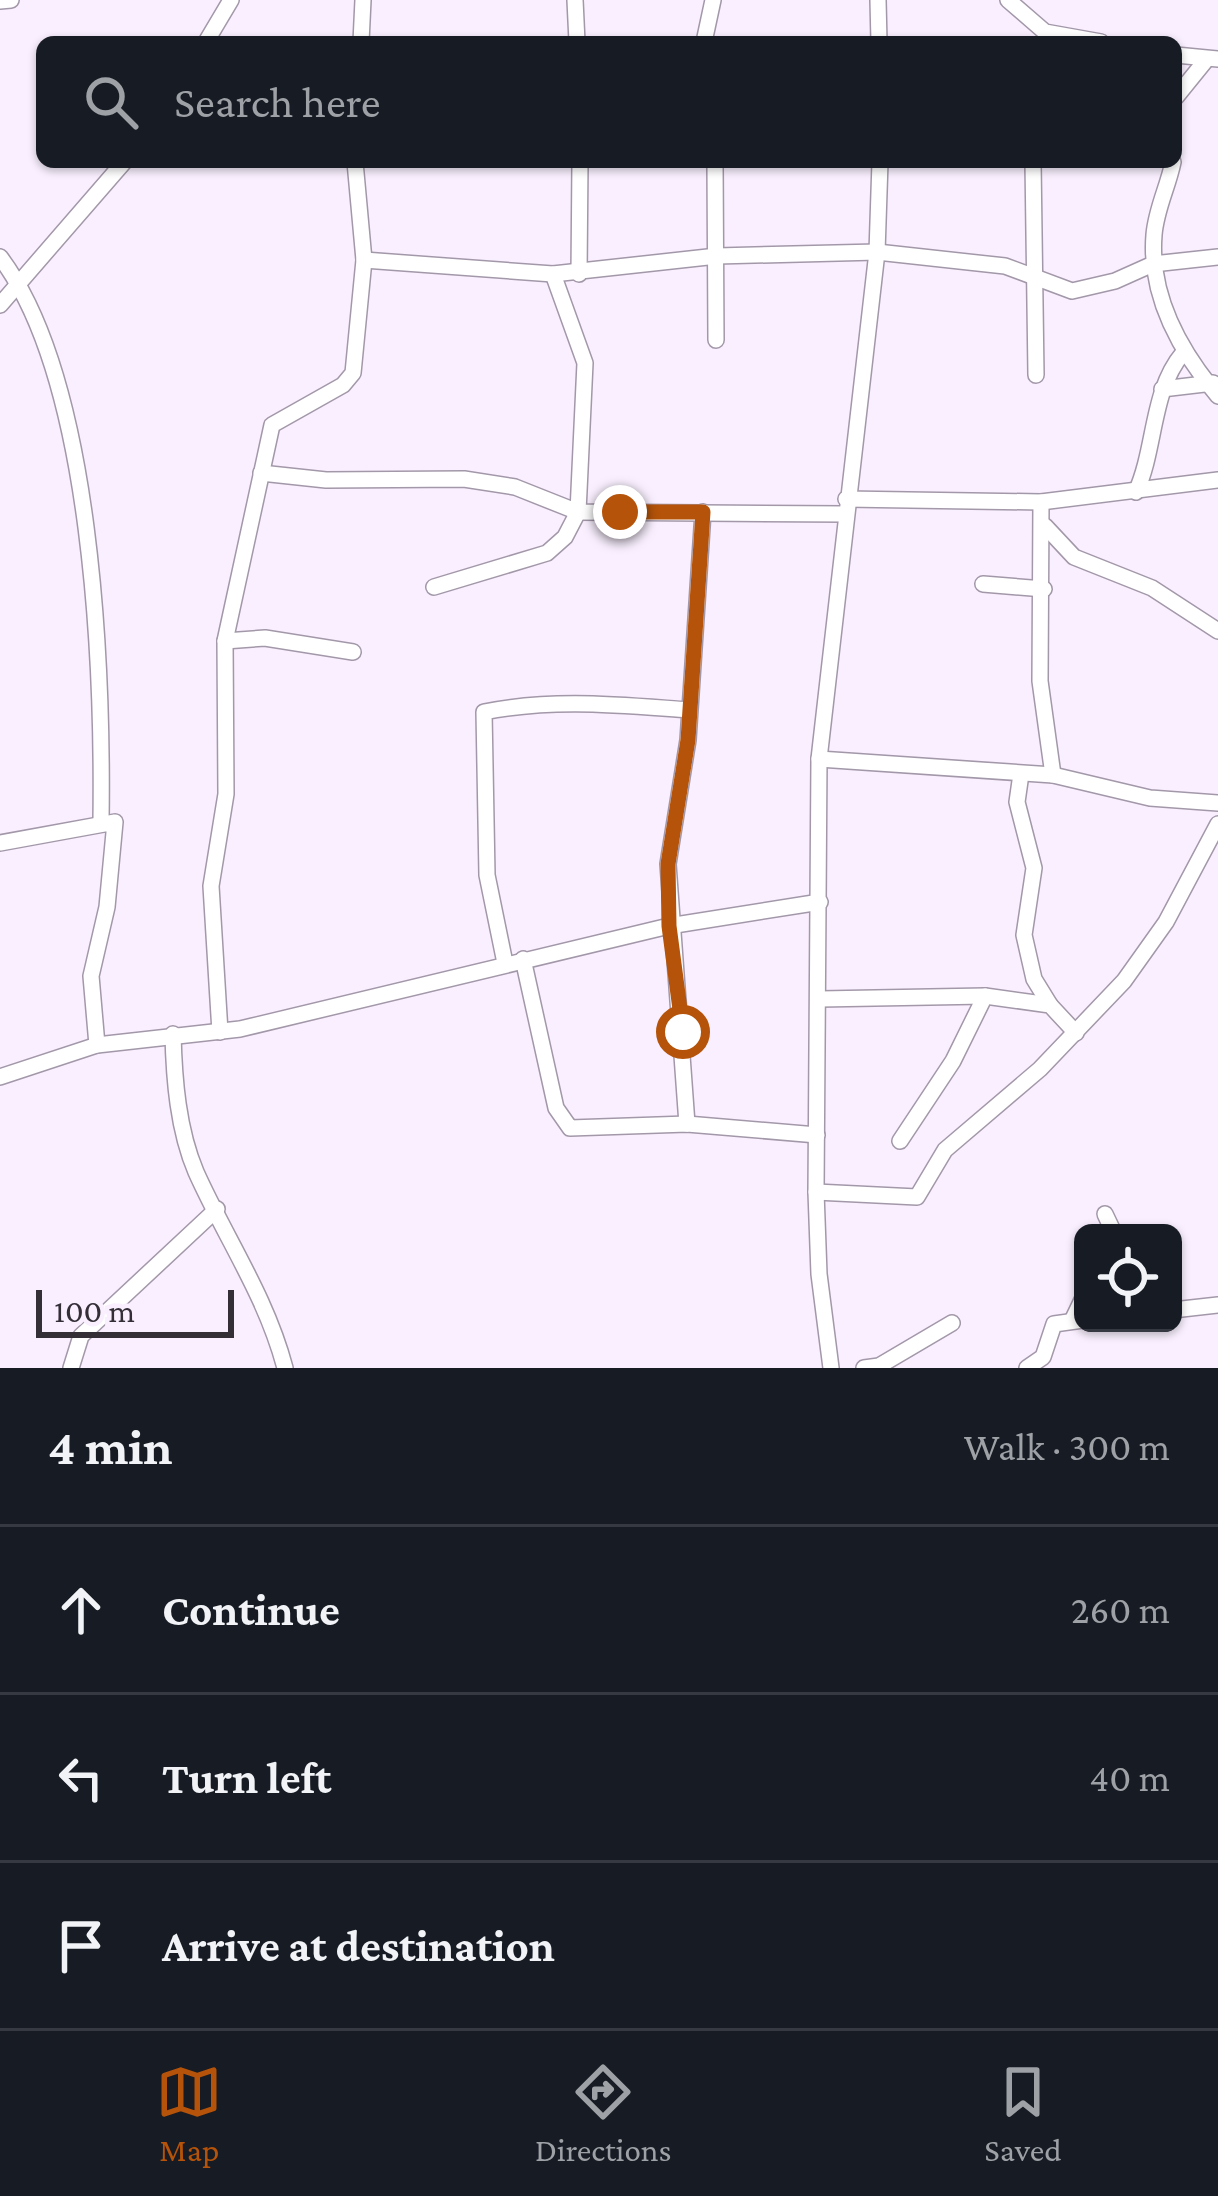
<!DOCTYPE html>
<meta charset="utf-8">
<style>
body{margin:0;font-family:"Crimson Pro",serif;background:#242831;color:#f1f3f6}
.controls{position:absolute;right:36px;bottom:36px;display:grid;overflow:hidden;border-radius:18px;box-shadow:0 3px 9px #0004}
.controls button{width:108px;height:108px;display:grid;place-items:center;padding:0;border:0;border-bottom:3px solid #363941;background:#171b24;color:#f1f3f6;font:60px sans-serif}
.scale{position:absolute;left:36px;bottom:30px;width:198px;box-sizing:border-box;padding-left:12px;border:6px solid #342f37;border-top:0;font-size:33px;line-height:42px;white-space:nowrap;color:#342f37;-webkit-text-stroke:9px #f9effe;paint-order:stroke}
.stop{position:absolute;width:36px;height:36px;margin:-27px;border:9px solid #b45309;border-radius:50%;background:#fff}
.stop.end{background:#b45309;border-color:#fff;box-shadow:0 3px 12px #0008}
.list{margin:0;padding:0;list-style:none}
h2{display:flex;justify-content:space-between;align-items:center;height:156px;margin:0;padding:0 48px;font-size:51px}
h2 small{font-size:39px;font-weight:400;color:#9ea1a6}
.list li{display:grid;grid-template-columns:78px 1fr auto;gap:36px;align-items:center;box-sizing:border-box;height:168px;padding:0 48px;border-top:3px solid #363941}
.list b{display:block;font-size:45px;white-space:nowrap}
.list em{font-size:39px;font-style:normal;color:#9ea1a6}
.icon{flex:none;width:66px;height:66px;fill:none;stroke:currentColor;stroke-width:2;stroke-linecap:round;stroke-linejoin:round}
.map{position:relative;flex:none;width:1218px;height:1368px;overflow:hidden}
.search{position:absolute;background:#171b24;box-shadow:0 3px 9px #0004;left:36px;right:36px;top:36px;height:132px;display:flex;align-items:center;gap:30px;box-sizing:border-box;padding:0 42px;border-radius:18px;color:#9ea1a6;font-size:45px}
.sheet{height:660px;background:#171b24}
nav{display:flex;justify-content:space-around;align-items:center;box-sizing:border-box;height:168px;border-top:3px solid #363941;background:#171b24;font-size:33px;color:#9ea1a6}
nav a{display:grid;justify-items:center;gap:6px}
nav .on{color:#b45309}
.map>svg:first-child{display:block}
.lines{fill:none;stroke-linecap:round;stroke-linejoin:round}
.street-casing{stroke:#a398a9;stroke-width:18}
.street{stroke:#fff;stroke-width:15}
.route{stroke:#b45309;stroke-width:15}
</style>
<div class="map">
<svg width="1218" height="1368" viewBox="0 0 1218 1368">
<rect width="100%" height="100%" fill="#f9effe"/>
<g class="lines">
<!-- street casing -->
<g class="street-casing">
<g id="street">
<polyline points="575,0 577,42"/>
<polyline points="878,0 879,42"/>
<polyline points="1008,0 1045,32 1101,42"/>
<polyline points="0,1 11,0"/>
<polyline points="206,42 231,0"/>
<polyline points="361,42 363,0"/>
<polyline points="704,42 713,0"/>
<polyline points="1176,55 1218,59"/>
<polyline points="1176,97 1206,60"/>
<polyline points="715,162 716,340"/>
<polyline points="1033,162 1036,375"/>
<path d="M1173 162C1168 187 1156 209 1154 235 1149 296 1180 351 1218 396"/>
<path d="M0 257C93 380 103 669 101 822"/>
<polyline points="364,260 553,274 717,256 877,252 1005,266 1072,291 1115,281 1153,264 1218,257"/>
<polyline points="579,274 580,162"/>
<polyline points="0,305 124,162"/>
<polyline points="1162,389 1213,383"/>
<polyline points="261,473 326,480 464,479 515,487 578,512 845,514"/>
<path d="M1136 492C1156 448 1151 391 1183 353"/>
<polyline points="846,499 1041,502 1218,480"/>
<polyline points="1041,502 1040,681 1053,775"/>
<polyline points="1045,526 1074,557 1152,588 1218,631"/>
<polyline points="983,584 1044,589"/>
<polyline points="434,587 547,553 565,537 578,512 585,363 553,274"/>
<polyline points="225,641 265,638 353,652"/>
<polyline points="819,759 1053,775 1150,798 1218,803"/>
<polyline points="1021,774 1017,802 1034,868 1024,935 1034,979 1050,1005"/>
<polyline points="0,843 115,822 107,907 91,976 97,1045"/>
<polyline points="523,959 556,1108 570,1128 687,1124 817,1135"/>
<path d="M505 963 487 875 484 712C555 698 618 705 689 710"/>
<polyline points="820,999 985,996 1050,1005 1076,1033"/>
<polyline points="220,1032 211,886 226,794 225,641 272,425 343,385 353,373 364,260 355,162"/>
<path d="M173 1034C174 1079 178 1130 196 1172 226 1239 266 1296 285 1368"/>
<polyline points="0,1077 97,1045 240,1029 669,926 820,902"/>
<polyline points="687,1124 668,864 688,740 703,512"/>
<polyline points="900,1141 953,1061 985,996"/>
<polyline points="816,1192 917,1197 945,1150 1040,1069 1124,981 1166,922 1218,824"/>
<polyline points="1105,1214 1114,1233"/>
<polyline points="1173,1310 1218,1305"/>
<polyline points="1072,1321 1083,1298"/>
<polyline points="71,1368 81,1336 217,1209"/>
<polyline points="831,1368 819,1274 816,1192 819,759 877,252 880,162"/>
<polyline points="864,1368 879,1366 952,1323"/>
<polyline points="1027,1368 1043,1357 1054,1324 1083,1320"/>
</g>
</g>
<!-- street -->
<use href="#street" class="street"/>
</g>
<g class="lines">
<!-- route -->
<polyline class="route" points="620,512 703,512 688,740 668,864 669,926 683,1032"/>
</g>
</svg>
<div class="controls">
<button><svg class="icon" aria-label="locate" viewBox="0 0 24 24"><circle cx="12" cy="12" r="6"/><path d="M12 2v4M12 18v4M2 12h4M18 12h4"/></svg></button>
</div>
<div class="scale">100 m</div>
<div class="stop" style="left:683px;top:1032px"></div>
<div class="stop end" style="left:620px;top:512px"></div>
<div class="search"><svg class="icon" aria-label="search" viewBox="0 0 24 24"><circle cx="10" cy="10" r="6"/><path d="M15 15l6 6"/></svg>Search here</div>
</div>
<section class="sheet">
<h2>4 min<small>Walk · 300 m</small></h2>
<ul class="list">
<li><svg class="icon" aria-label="ahead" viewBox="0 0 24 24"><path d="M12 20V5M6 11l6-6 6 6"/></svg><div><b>Continue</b></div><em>260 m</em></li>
<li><svg class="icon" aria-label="left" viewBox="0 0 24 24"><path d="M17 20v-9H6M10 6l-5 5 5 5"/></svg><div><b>Turn left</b></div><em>40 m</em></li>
<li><svg class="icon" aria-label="arrive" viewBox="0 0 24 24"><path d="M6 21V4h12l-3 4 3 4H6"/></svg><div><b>Arrive at destination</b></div></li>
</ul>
</section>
<nav>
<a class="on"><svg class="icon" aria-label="map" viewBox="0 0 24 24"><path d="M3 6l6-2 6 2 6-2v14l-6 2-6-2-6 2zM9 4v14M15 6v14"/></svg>Map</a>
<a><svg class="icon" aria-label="directions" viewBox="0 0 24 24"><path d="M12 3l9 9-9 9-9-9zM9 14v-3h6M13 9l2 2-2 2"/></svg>Directions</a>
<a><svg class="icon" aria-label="saved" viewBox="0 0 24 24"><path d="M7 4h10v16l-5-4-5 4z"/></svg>Saved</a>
</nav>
